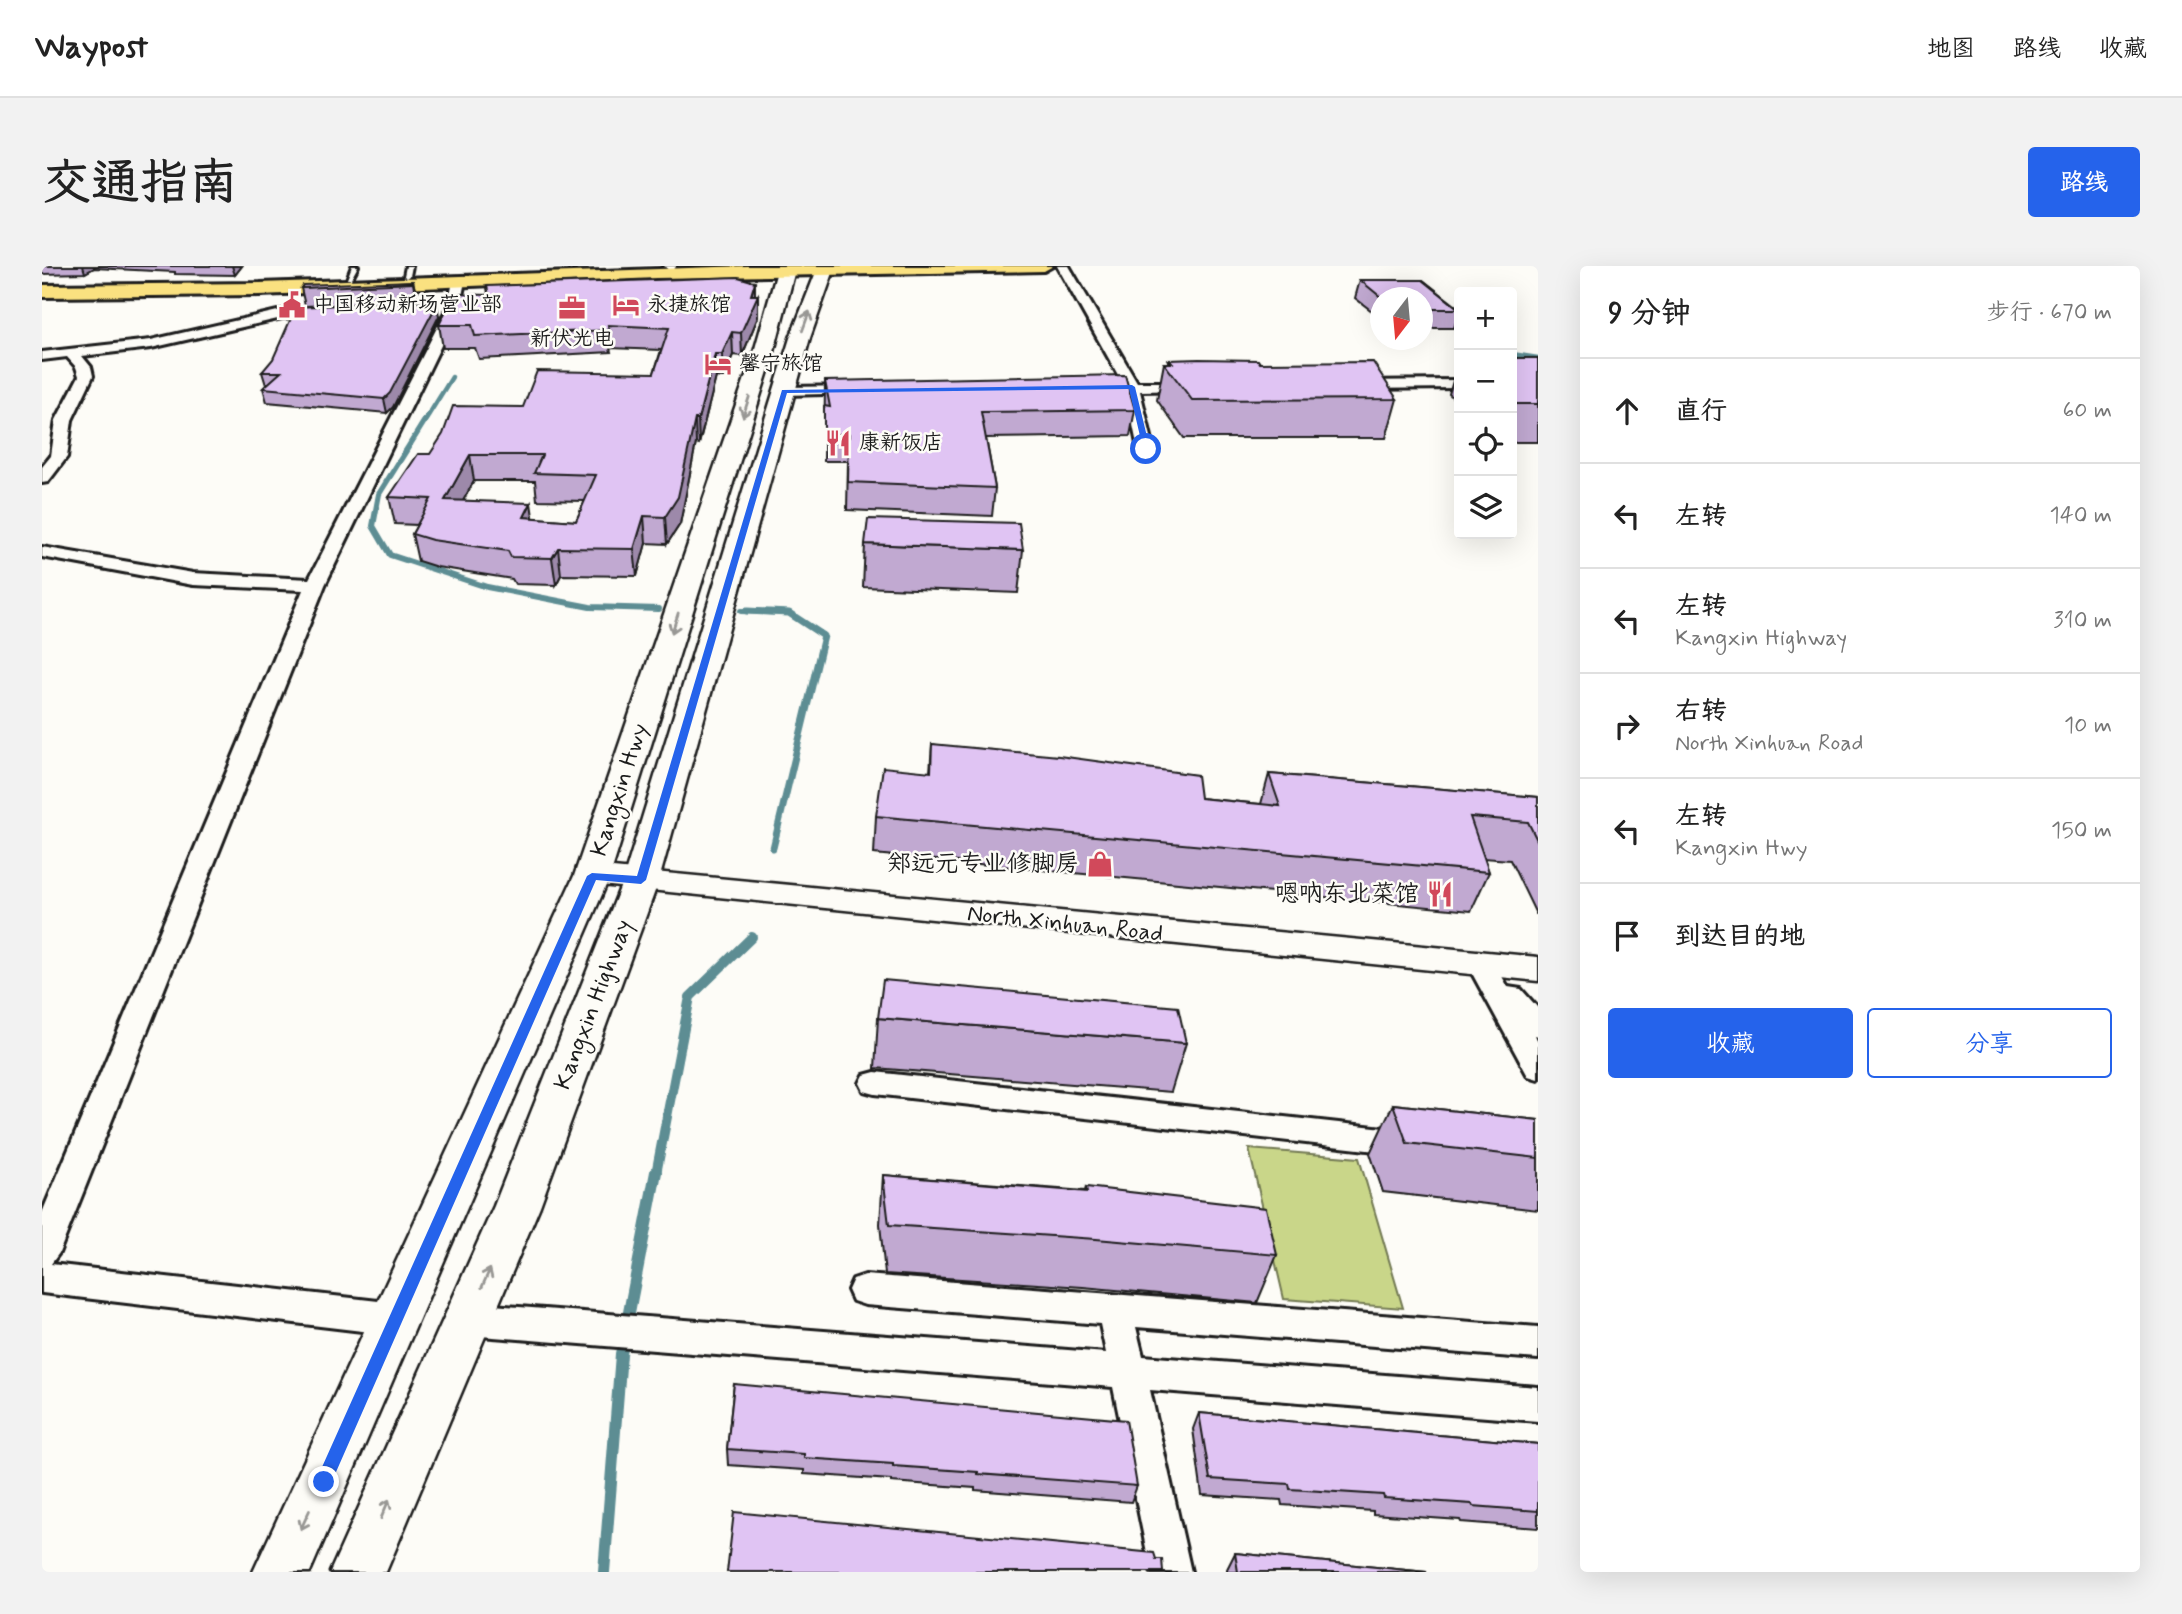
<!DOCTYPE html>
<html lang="zh">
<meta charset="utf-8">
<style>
body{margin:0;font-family:Mynerve,"LXGW WenKai TC",sans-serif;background:#f2f2f2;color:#222}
.controls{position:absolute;right:21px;top:21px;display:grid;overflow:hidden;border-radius:7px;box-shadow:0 7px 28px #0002}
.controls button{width:63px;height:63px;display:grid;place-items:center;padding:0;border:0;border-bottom:2px solid #e0e0e0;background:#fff;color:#222;font:35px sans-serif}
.compass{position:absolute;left:1328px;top:21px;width:63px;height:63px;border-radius:50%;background:#fff;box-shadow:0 7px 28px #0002;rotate:196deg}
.stop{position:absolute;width:21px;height:21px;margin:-16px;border:5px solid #2563eb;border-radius:50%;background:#fff}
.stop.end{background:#2563eb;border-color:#fff;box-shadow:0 2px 7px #0008}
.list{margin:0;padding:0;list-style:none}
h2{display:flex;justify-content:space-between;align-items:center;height:91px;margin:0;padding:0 28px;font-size:30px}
h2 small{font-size:23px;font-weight:400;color:#767676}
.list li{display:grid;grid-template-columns:46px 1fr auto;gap:21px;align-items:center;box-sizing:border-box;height:105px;padding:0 28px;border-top:2px solid #e0e0e0}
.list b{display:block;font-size:26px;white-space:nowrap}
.list p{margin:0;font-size:23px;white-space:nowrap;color:#767676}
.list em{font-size:23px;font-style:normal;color:#767676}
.actions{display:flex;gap:14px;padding:21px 28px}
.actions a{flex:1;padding:16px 0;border:2px solid #2563eb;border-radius:7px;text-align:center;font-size:24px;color:#2563eb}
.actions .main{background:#2563eb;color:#fff}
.icon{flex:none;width:38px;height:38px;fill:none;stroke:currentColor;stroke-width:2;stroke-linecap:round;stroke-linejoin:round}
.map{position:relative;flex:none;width:1496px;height:1306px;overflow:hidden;border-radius:7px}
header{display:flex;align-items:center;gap:42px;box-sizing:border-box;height:98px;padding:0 35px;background:#fff;border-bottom:2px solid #e0e0e0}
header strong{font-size:33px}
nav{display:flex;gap:38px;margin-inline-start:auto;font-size:24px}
.intro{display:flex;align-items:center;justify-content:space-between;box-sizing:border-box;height:168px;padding:0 42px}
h1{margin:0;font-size:49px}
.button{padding:18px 32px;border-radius:7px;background:#2563eb;color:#fff;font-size:24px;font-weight:700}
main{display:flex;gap:42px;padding:0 42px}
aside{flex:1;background:#fff;border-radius:7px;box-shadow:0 7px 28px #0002}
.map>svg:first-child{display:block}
.green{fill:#c9d689;stroke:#727952;stroke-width:2}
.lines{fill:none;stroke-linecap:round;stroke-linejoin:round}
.stream-far4{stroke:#5d8d93;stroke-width:4.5}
.stream-far3{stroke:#5d8d93;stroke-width:6}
.stream-far2{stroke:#5d8d93;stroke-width:7}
.stream-far1{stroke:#5d8d93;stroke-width:10}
.stream{stroke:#5d8d93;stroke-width:12}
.service-casing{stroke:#1c1c1c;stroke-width:6}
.minor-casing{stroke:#1c1c1c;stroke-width:6}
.tertiary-casing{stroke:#1c1c1c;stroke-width:5}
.secondary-casing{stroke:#1c1c1c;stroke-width:5}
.primary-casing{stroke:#1c1c1c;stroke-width:6}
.service{fill:#fdfcf7;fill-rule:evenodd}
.minor{fill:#fdfcf7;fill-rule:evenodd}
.tertiary{fill:#fdfcf7;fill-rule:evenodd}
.secondary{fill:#fdfcf7;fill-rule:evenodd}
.primary{fill:#fae180;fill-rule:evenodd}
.wall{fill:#c1a9d1;stroke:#1c1c1c;stroke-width:2;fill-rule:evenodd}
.shaded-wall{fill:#9d89aa;stroke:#1c1c1c;stroke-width:2}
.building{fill:#e0c4f3;stroke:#1c1c1c;stroke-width:2;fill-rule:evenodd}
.oneway{stroke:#989794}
.route{fill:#2563eb}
.labels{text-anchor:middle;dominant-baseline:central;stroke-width:5;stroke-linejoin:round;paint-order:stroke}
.far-poi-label{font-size:21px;fill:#1c1c1c;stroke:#fdfcf7;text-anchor:start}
.street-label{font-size:24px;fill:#1c1c1c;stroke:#fdfcf7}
.poi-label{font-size:24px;fill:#1c1c1c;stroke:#fdfcf7;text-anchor:end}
</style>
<header>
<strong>Waypost</strong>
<nav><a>地图</a><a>路线</a><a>收藏</a></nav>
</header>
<div class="intro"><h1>交通指南</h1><a class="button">路线</a></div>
<main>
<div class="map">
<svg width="1496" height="1306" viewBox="0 0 1496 1306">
<rect width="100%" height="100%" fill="#fdfcf7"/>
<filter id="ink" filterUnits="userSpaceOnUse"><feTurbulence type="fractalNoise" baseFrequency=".0143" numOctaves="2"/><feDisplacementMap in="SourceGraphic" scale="14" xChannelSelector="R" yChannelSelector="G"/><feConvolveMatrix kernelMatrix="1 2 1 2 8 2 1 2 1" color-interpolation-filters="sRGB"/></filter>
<g filter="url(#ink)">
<!-- green -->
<polygon class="green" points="1207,883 1317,892 1361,1042 1242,1033"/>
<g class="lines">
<!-- stream-far4 -->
<g class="stream-far4">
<polyline points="1470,88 1496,92"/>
<polyline points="384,153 410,111"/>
</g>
<!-- stream-far3 -->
<g class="stream-far3">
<polyline points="385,151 337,228 331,260 348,289 445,321 548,341 617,343"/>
<polyline points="699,345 747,347"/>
</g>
<!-- stream-far2 -->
<polyline class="stream-far2" points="705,345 747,347 782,370 731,582"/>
<!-- stream-far1 -->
<polyline class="stream-far1" points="614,908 648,731 710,671"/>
<!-- stream -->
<polyline class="stream" points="562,1306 579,1088 614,906"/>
<!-- service casing -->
<g class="service-casing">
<g id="service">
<polygon points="310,0 316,0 309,13 305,13"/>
<polygon points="364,0 370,0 368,10 365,12 362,10"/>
</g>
</g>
<!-- minor casing -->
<g class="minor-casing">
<g id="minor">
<polygon points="622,0 634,0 634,1 628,5"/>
<polygon points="1015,0 1027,0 1095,116 1153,116 1160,120 1153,124 1098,125 1112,183 1110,186 1098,186 1096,183 1084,125 1052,125 1045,121 1052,117 1080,116"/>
<polygon points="417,11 423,15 418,40 283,319 17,987 9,998 354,1037 366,1042 371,1053 366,1064 354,1069 0,1027 0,947 261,324 151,319 0,291 0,281 151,307 267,313 406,40 411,15"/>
<polygon points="288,41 295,45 293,48 240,52 109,82 40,90 49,101 51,110 30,154 25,191 6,216 0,217 0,201 9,190 14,154 37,110 34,101 25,91 0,94 0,86 109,74 240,44"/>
<polygon points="1417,114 1417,122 1311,123 1304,119 1311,115"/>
<polygon points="817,120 822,121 824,124 822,127 743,129 736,125 743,121"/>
<polygon points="1439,689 1449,691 1466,721 1479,723 1496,742 1496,770 1493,769 1496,776 1496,813 1486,810 1425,698 1429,691"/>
<polygon points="833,806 1369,865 1380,868 1385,877 1380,886 1369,889 833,828 822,825 818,817 822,809"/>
<polygon points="823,1009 1496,1061 1496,1093 1094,1061 1101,1090 1496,1121 1496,1155 1108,1124 1149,1306 1109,1306 1071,1121 426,1069 414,1064 409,1053 414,1042 426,1037 1064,1087 1058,1058 823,1039 811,1035 806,1024 811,1013"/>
</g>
</g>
<!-- tertiary casing -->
<g class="tertiary-casing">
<polygon id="tertiary" points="550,600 1496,691 1496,715 539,617 534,610 539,603"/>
</g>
<!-- secondary casing -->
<g class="secondary-casing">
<polygon id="secondary" points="742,0 788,0 792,4 768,72 617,614 498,940 344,1306 288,1306 452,940 581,614 748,72 774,6 765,2 752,8 732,86 568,610 268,1306 211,1306 532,610 712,86 735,5"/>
</g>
<!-- primary casing -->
<g class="primary-casing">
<polygon id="primary" points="704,0 1011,0 1002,5 614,12 218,29 0,31 0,19 218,17"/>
</g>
<!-- service -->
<use href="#service" class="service"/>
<!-- minor -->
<use href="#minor" class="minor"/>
<!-- tertiary -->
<use href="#tertiary" class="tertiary"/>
<!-- secondary -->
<use href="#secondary" class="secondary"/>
<!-- primary -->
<use href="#primary" class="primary"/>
</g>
<!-- wall -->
<g class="wall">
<polygon points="0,0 200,0 193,9 133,8 133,6 52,2 43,7 0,8"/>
<polygon points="1318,14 1381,14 1417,42 1417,47 1412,62 1381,62 1381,32 1339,32 1339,52 1313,32"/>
<polygon points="371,15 375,33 374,35 263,40 259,22"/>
<path d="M445 20 713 29 716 51 700 90 691 89 681 112 674 111 657 178 654 177 638 258 625 278 604 277 595 310 519 309 514 319 473 318 470 313 395 301 376 295 370 268 375 259 353 258 347 231 388 188 481 141 612 107 619 84 568 82 569 86 437 93 433 82H401L397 59 446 29ZM432 215H493L495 234 543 235 534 255 491 252 421 234Z"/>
<polygon points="397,50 351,141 345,147 225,136 221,122 224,119 220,106"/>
<rect x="1470" y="92" width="26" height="84"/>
<polygon points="1127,94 1218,97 1355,133 1344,172 1142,172 1115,134 1122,97 1126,97"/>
<polygon points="1417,96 1417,137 1407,128"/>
<polygon points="783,115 1093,144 1088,170 944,172 953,222 950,250 805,244 806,195 782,195"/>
<polygon points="823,278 981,284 976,327 821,321"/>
<polygon points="890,478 1158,532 1219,538 1227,508 1496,531 1496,648 1494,648 1468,594 1442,592 1447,606 1429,645 832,588 834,550 888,506"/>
<polygon points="836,752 1144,777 1129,826 833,802"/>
<polygon points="1351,838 1496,854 1496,944 1341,926 1328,887"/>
<polygon points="841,909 1043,925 1044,921 1235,989 1215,1037 1041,1021 843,1008 838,958"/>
<polygon points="692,1118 1095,1220 1089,1236 933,1224 933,1222 849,1216 849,1214 762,1208 762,1204 686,1199 685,1183"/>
<polygon points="1157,1147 1496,1178 1496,1262 1419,1256 1418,1254 1331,1248 1331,1245 1240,1239 1239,1234 1160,1229 1151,1163"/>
<polygon points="1193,1287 1385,1306 1185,1306 1185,1303"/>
</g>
<!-- shaded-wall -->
<g class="shaded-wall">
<polygon points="41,0 52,0 52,2 43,7"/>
<polygon points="190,0 200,0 193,9"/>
<polygon points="371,15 375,33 374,35 371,17"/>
<polygon points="713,16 713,34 716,29 716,51 700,90 699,67"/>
<polygon points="395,38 397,50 351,141 345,147 342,133"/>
<polygon points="690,66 691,89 681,112 680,88"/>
<polygon points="673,88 674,111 657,178 656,153"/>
<polygon points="653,153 654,177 638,258 625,278 623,251"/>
<polygon points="428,189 432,215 407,260 403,234"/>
<polygon points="489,237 493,264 482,251"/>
<polygon points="602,250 604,277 595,310 592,283"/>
<polygon points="516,282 519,309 514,319 510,292"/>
</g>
<!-- building -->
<g class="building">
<path d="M696 11 713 16 709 29H716L699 67 690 66 680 88H673L656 153H653L636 231 623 251 602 250 592 283 516 282 510 292 469 291 466 285 390 274 370 268 389 233 347 231 376 188H388L401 168 411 140 481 141 495 105 612 107 627 62 566 59 567 64 433 70 430 59H397L412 28 447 29 445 20ZM428 189H500L492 207 554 209 534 255 482 251 489 237 403 234Z"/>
<polygon points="1318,14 1381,14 1417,43 1381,43 1381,32 1340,32"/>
<polygon points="371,15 371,17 259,22 261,19"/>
<polygon points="368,36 395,38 348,127 342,133 221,122 239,106 220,106 231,93 254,41"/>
<polygon points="1470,92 1496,92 1496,138 1474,138 1470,135"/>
<polygon points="1157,93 1216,94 1218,97 1331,96 1355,133 1150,134 1122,97 1130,97 1127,94"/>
<polygon points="1083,109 1093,144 939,146 953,222 806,216 807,168 782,168 782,140 788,141 783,115"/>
<polygon points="826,253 977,257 981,284 823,278"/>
<polygon points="890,478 1017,490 1155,509 1158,532 1238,540 1227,508 1496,531 1496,576 1486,556 1428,551 1447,606 834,550 841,501 889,506"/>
<polygon points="841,714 1136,741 1144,777 836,752"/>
<polygon points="1351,838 1496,854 1496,892 1365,877"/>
<polygon points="841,909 1045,926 1044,921 1224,942 1235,989 1054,973 847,959"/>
<polygon points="692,1118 1084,1154 1095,1220 936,1208 936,1206 851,1200 851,1198 762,1192 762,1188 685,1183"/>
<polygon points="1157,1147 1496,1178 1496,1245 1431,1240 1430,1238 1342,1232 1341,1229 1248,1223 1247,1218 1168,1213"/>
<polygon points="692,1246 1112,1287 1114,1293 1120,1293 1121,1306 685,1306"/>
<polygon points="1193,1287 1385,1306 1196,1306"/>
</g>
<!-- one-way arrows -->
<defs><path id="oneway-shaft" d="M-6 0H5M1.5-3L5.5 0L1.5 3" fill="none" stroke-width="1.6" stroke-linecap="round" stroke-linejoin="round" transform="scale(1.75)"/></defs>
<g class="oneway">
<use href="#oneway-shaft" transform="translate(764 55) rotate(-70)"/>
<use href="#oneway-shaft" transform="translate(704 141) rotate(108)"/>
<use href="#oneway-shaft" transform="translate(633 357) rotate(108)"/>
<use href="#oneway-shaft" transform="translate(444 1012) rotate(-66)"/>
<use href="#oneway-shaft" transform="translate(343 1243) rotate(-67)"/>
<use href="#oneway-shaft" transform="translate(263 1254) rotate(115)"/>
</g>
</g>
<!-- route -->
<polygon class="route" points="1090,119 1093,121 1108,183 1104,185 1101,183 1087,123 745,127 604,614 599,618 554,614 287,1222 282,1224 276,1222 273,1216 276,1210 545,610 550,607 595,610 740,124"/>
<!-- icons -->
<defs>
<g id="civic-bare" transform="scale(2.1)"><path d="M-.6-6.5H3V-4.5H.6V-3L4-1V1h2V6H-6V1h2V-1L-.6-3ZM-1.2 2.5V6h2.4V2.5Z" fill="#d1495b" stroke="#fdfcf7" stroke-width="2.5" paint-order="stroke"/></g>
<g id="hotel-bare" transform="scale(2.1)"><path d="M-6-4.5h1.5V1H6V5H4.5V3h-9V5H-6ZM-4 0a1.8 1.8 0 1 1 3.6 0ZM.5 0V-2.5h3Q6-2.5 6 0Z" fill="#d1495b" stroke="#fdfcf7" stroke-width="2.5" paint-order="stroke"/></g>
<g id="office-bare" transform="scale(2.1)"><path d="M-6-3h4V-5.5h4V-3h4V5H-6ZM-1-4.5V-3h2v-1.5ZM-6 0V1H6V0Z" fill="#d1495b" stroke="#fdfcf7" stroke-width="2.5" paint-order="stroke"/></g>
<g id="restaurant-bare" transform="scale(2.1)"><path d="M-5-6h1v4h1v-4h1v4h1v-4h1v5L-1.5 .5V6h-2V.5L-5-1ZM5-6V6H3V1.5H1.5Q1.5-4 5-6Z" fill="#d1495b" stroke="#fdfcf7" stroke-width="2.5" paint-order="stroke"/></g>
<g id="shop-bare" transform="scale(2.1)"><path d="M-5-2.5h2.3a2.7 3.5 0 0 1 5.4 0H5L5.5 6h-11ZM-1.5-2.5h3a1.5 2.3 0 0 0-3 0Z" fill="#d1495b" stroke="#fdfcf7" stroke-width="2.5" paint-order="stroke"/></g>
</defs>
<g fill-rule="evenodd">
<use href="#civic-bare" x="250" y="39"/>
<use href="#hotel-bare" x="584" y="39"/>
<use href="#office-bare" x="530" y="42"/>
<use href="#hotel-bare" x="676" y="98"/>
<use href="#restaurant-bare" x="796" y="177"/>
<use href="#shop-bare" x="1058" y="598"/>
<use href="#restaurant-bare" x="1398" y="628"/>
</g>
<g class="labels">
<!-- far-poi labels -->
<g class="far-poi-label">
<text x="271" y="39">中国移动新场营业部</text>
<text x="605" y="39">永捷旅馆</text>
<text x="530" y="73" text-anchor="middle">新伏光电</text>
<text x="697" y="98">馨宁旅馆</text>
<text x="817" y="177">康新饭店</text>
</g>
<!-- street labels -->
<g class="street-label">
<text transform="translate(578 524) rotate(-72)">Kangxin Hwy</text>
<text transform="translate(1023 658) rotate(6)">North Xinhuan Road</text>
<text transform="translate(552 739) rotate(-69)">Kangxin Highway</text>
</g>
<!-- poi labels -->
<g class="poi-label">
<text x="1037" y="598">郑远元专业修脚房</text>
<text x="1377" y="628">嗯呐东北菜馆</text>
</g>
</g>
</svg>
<div class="controls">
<button>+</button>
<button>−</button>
<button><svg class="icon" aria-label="locate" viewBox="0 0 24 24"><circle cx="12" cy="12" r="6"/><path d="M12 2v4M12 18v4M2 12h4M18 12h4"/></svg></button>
<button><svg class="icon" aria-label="layers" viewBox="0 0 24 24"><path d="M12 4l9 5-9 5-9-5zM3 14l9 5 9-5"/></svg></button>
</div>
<svg class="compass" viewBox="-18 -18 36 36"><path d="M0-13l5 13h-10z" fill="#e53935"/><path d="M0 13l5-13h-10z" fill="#767676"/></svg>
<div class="stop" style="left:1104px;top:183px"></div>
<div class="stop end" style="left:282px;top:1216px"></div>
</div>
<aside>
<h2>9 分钟<small>步行 · 670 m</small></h2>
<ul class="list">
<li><svg class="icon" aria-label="ahead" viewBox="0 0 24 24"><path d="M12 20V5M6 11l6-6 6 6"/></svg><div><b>直行</b></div><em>60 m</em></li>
<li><svg class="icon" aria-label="left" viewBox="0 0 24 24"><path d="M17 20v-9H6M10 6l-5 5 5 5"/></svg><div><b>左转</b></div><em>140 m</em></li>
<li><svg class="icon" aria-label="left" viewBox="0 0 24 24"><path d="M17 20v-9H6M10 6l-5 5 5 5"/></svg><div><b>左转</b><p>Kangxin Highway</p></div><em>310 m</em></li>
<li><svg class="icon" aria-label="right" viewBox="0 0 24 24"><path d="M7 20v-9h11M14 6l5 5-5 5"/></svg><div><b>右转</b><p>North Xinhuan Road</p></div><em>10 m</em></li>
<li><svg class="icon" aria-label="left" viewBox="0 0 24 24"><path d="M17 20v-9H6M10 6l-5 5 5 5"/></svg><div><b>左转</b><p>Kangxin Hwy</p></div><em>150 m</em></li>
<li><svg class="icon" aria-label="arrive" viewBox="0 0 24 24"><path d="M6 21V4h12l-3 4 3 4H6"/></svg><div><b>到达目的地</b></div></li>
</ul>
<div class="actions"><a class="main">收藏</a><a>分享</a></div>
</aside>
</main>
